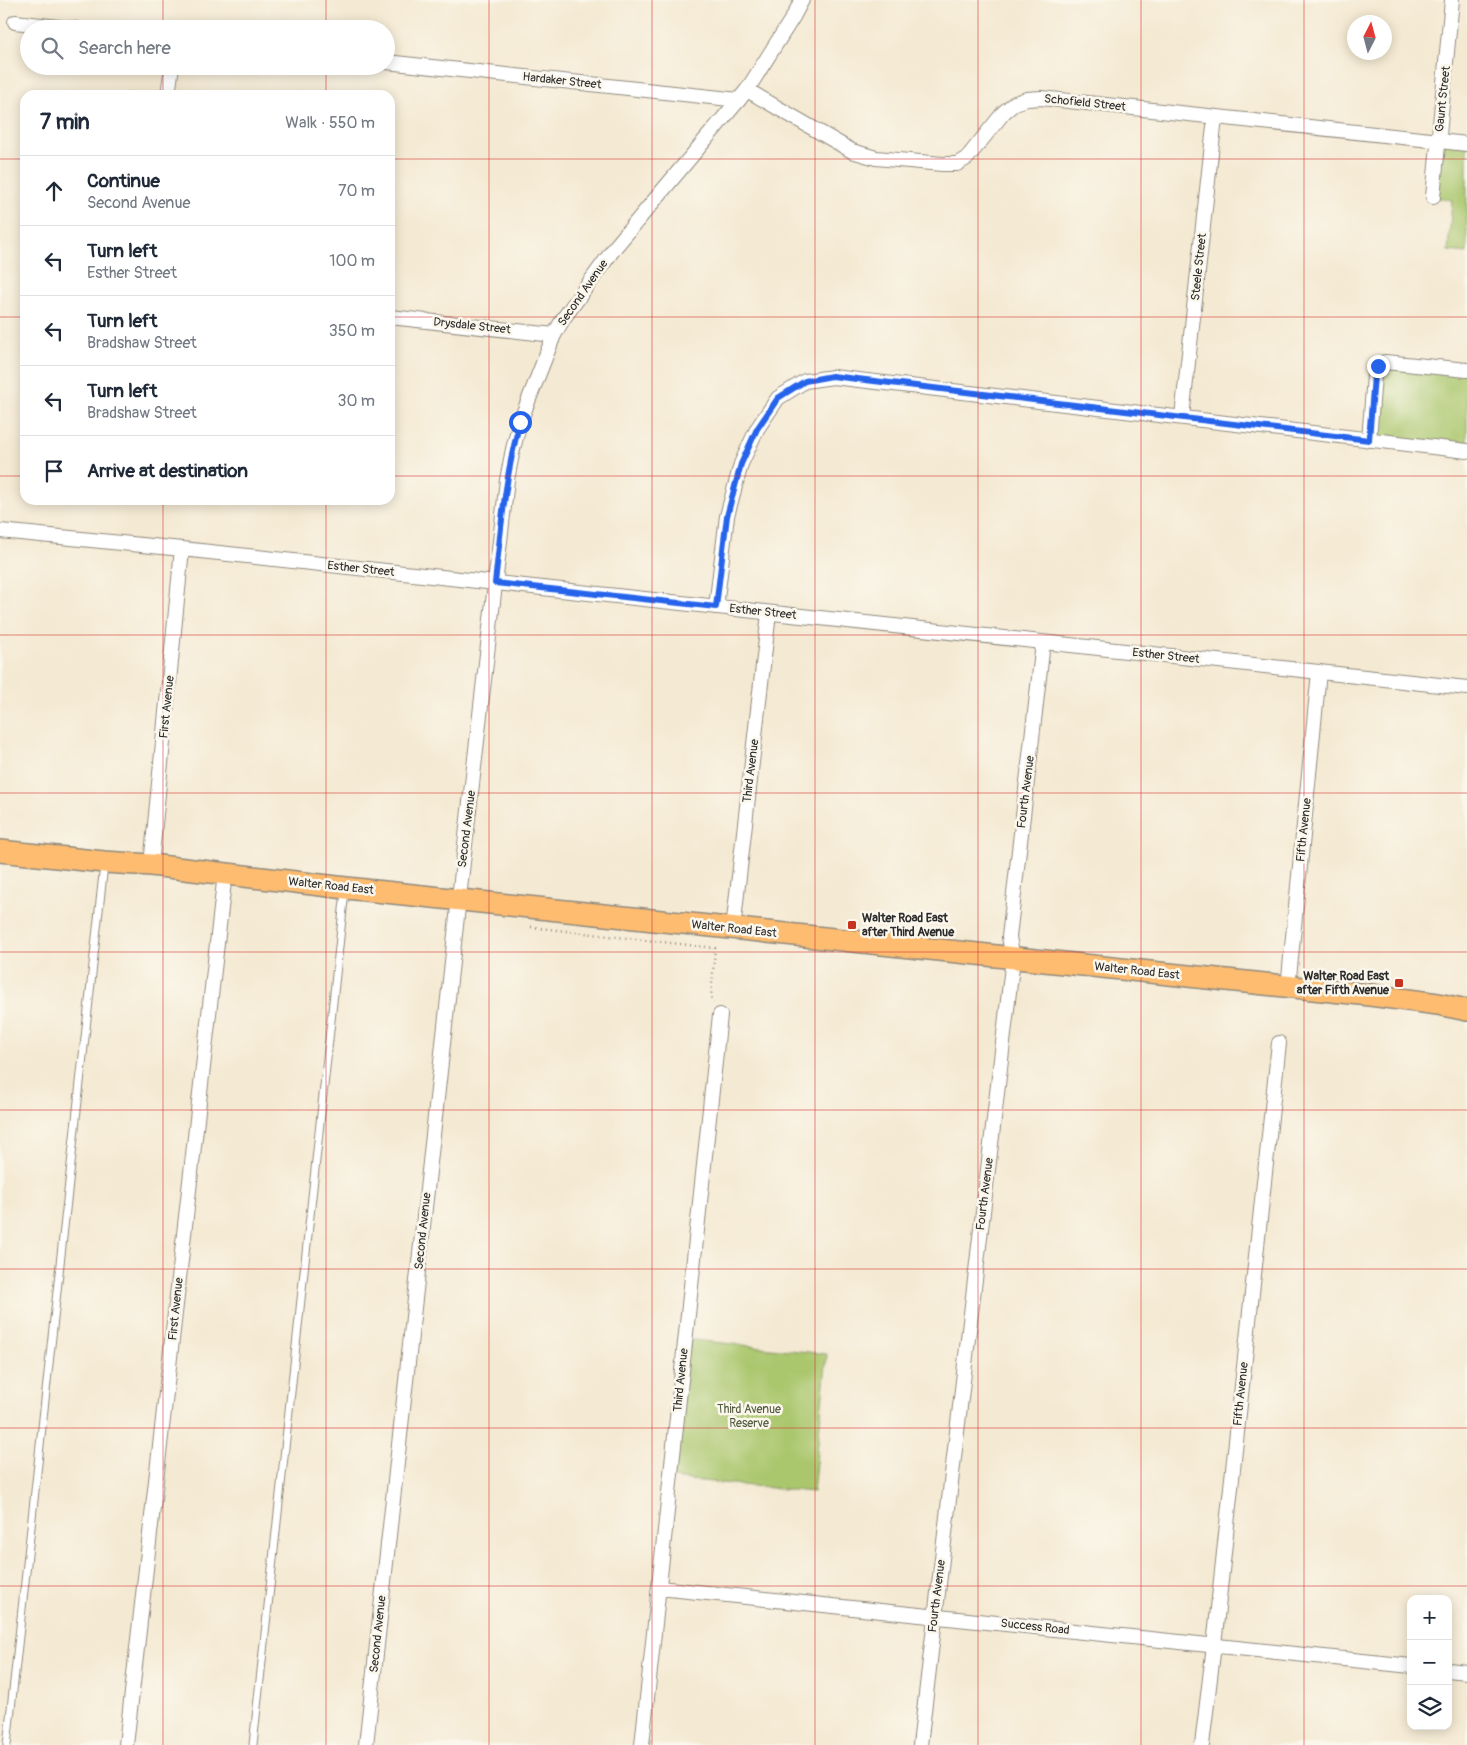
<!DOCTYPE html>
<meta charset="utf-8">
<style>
body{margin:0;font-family:Pangolin,sans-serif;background:#f2f2f3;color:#1f2937}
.controls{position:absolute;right:15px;bottom:15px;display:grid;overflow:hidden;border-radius:10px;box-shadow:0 2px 12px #0003}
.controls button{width:45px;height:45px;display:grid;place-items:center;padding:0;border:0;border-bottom:1px solid #e0e1e3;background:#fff;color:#1f2937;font:25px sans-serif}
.compass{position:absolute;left:1347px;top:15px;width:45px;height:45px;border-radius:50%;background:#fff;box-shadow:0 2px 12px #0003;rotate:6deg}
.stop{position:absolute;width:15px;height:15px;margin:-11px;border:4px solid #2563eb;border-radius:50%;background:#fff}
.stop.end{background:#2563eb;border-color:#fff;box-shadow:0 1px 5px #0008}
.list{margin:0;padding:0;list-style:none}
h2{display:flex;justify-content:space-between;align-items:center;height:65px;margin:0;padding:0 20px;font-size:21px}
h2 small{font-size:16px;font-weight:400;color:#747a83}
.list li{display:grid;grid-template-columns:32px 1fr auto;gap:15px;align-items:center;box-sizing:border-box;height:70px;padding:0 20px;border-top:1px solid #e0e1e3}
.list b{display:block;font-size:19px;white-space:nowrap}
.list p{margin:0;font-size:16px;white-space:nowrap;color:#747a83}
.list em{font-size:16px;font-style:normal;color:#747a83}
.icon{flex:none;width:28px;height:28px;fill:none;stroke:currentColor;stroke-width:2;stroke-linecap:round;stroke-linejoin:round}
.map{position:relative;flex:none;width:1467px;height:1745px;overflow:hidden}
.search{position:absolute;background:#fff;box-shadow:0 2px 12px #0003;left:20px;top:20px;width:375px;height:55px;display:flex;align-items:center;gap:12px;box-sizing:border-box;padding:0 18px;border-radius:28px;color:#747a83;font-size:19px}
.panel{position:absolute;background:#fff;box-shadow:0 2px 12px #0003;left:20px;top:90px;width:375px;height:415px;border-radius:15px}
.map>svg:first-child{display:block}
.green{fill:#abc76e;stroke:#6b794c}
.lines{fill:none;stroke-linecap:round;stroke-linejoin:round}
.service-casing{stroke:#908a7e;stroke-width:9}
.minor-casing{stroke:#908a7e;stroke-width:16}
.primary-casing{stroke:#908a7e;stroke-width:24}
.path{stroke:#908a7e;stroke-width:2.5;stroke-dasharray:1 4;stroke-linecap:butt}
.service{stroke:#fff;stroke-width:7}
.minor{stroke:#fff;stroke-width:14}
.primary{stroke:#fdbc6f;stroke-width:21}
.route{stroke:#2563eb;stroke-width:6}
.grid{fill:none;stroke:#d62828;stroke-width:1;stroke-opacity:0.55}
.poi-dot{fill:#c8321e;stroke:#fbf7ec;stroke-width:2}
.labels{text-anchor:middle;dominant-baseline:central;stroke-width:5;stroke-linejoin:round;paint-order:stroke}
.street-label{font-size:12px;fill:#2b2b2b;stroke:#fbf7ec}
.poi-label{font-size:12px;font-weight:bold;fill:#2b2b2b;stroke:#fbf7ec;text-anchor:start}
.park-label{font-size:12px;fill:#515a3f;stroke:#fbf7ec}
</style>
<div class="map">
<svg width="1467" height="1745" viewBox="0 0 1467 1745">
<rect width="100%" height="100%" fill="#fbf7ec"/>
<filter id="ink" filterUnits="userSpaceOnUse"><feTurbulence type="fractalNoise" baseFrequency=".02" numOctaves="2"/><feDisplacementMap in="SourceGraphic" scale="10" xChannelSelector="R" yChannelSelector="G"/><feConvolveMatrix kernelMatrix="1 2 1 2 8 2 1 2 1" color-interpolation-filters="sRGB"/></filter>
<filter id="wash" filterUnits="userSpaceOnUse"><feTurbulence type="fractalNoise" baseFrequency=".0096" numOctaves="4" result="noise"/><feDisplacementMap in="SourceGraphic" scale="20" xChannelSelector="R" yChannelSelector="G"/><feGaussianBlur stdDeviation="1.12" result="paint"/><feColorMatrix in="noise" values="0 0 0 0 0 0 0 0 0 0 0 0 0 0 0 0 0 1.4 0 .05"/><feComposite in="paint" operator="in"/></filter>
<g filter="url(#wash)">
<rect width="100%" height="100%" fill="#f4e9d2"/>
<!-- green -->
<g class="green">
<polygon points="1438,142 1467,144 1467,253 1448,251 1452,200 1433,197"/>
<polygon points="1378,366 1467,370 1467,451 1369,440"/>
<polygon points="685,1339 827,1354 813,1492 671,1478"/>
</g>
</g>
<g filter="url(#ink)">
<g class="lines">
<!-- service casing -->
<g class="service-casing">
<g id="service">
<polyline points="7,1745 104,865"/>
<polyline points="253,1745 345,891"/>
</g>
</g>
<!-- minor casing -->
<g class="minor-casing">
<g id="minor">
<polyline points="15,22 76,29"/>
<polyline points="386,62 739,100"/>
<polyline points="747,90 852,151 876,158 942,164 957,164 967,158 1004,112 1015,103 1027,99 1041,98 1467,144"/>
<polyline points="168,95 172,66"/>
<polyline points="1433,197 1452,0"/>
<polyline points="390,317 554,335"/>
<polyline points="1182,417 1215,117"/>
<polyline points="1369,440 1374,376 1378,366 1385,362 1467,370"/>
<polyline points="0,531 182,549 1467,688"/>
<polyline points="716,607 727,516 741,464 757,429 778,398 805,381 833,377 1467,451"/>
<polyline points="151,865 182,549"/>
<polyline points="733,929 769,613"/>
<polyline points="1288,988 1319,672"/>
<polyline points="659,1588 1411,1666"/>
<polyline points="1448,1670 1467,1672"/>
<polyline points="126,1745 225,873"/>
<polyline points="366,1745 461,880 507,480 513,449 520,422 554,335 563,319 616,246 747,90 793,17 802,0"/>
<polyline points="642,1745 720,1015"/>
<polyline points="920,1745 1013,958 1009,937 1043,643"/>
<polyline points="1202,1745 1214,1645 1279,1043"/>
</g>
</g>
<!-- primary casing -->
<g class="primary-casing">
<polyline id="primary" points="0,851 104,862 151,865 346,888 1370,995 1438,1004 1467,1010"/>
</g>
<!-- path -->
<polyline class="path" points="531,927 715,948 711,997 714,1002"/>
<!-- service -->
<use href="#service" class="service"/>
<!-- minor -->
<use href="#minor" class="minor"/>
<!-- primary -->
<use href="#primary" class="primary"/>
</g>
</g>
<g class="lines" filter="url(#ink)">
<!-- route -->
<path class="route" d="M520 422C505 475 501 529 495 583L716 607 727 516 741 464 757 429 778 398 805 381 832 376 1369 440 1374 376 1378 366"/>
</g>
<!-- grid -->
<path class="grid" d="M163 0V29M326 0V29M489 0V1745M652 0V1745M815 0V1745M978 0V1745M1141 0V1745M1304 0V1745M163 66V95M326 66V95M0 159H25M390 159H1467M0 317H25M390 317H1467M0 476H25M390 476H1467M163 500V1745M326 500V1745M0 635H1467M0 793H1467M0 952H1467M0 1110H1467M0 1269H1467M0 1428H1467M0 1586H1467"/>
<!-- markers -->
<g class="poi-dot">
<rect x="847" y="920" width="10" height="10" rx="2.5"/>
<rect x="1394" y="978" width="10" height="10" rx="2.5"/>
</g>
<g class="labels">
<!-- street labels -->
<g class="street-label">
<text transform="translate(562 81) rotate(6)">Hardaker Street</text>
<text transform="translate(1443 99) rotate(-84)">Gaunt Street</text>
<text transform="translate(1085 103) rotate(6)">Schofield Street</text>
<text transform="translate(1199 267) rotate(-84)">Steele Street</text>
<text transform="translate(583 293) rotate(-55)">Second Avenue</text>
<text transform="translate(472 326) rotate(6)">Drysdale Street</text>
<text transform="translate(361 569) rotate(6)">Esther Street</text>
<text transform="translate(763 612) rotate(6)">Esther Street</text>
<text transform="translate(1166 656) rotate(6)">Esther Street</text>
<text transform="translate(167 707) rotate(-84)">First Avenue</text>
<text transform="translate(751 771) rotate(-83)">Third Avenue</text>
<text transform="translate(1026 792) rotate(-83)">Fourth Avenue</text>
<text transform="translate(467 829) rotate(-83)">Second Avenue</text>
<text transform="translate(1304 830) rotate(-84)">Fifth Avenue</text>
<text transform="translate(331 886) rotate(6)">Walter Road East</text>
<text transform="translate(734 929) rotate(6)">Walter Road East</text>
<text transform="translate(1137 971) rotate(6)">Walter Road East</text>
<text transform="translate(985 1194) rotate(-83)">Fourth Avenue</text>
<text transform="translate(423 1231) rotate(-84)">Second Avenue</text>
<text transform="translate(176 1309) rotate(-84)">First Avenue</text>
<text transform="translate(681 1380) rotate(-84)">Third Avenue</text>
<text transform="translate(1241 1394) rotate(-84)">Fifth Avenue</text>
<text transform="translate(937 1596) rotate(-83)">Fourth Avenue</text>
<text transform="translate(1035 1627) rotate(6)">Success Road</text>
<text transform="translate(378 1634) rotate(-84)">Second Avenue</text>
</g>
<!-- poi labels -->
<g class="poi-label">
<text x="862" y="918">Walter Road East<tspan x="862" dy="14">after Third Avenue</tspan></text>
<text x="1389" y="976" text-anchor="end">Walter Road East<tspan x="1389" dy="14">after Fifth Avenue</tspan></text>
</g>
<!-- park labels -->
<g class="park-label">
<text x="749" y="1409">Third Avenue<tspan x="749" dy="14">Reserve</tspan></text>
</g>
</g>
</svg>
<div class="controls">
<button>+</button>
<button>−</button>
<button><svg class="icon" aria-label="layers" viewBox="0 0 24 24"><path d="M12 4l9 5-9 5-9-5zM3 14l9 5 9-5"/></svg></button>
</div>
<svg class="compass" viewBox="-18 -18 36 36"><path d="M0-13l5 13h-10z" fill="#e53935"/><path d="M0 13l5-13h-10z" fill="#747a83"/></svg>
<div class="stop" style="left:520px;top:422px"></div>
<div class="stop end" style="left:1378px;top:366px"></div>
<div class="search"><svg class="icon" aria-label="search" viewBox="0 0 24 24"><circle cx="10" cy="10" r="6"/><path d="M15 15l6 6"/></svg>Search here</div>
<section class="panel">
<h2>7 min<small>Walk · 550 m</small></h2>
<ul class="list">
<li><svg class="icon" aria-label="ahead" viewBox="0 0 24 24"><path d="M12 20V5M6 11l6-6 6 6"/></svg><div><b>Continue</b><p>Second Avenue</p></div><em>70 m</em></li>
<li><svg class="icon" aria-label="left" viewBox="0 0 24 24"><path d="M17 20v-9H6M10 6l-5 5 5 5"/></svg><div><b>Turn left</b><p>Esther Street</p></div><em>100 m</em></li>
<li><svg class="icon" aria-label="left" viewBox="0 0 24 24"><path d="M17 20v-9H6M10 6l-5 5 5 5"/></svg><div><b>Turn left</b><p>Bradshaw Street</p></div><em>350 m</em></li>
<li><svg class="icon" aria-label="left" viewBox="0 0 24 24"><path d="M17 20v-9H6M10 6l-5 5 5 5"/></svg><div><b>Turn left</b><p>Bradshaw Street</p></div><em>30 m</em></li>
<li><svg class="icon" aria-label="arrive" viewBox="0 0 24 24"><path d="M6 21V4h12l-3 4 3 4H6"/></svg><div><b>Arrive at destination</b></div></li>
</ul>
</section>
</div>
